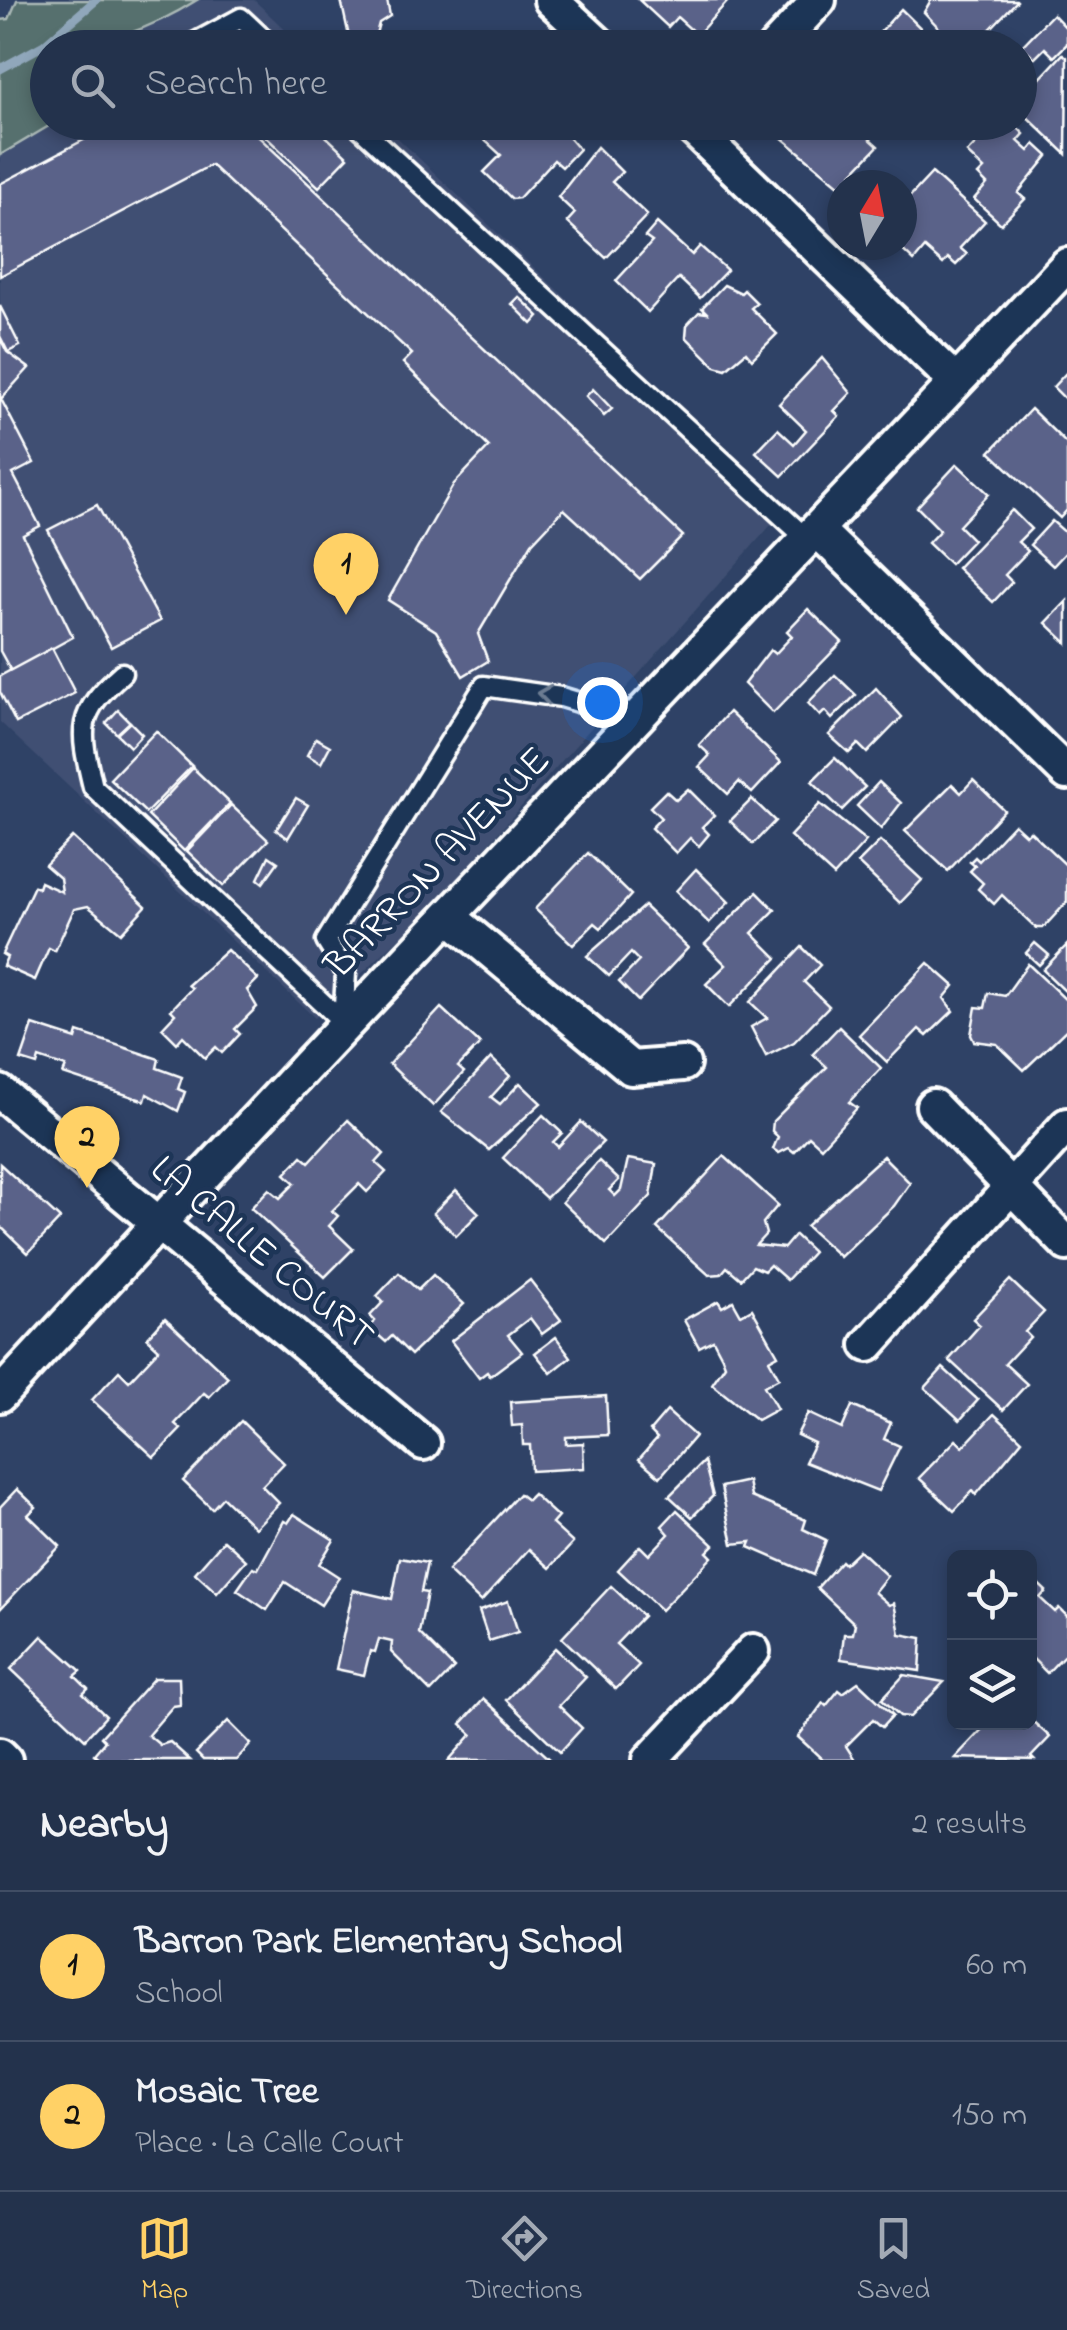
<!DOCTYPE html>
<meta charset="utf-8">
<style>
body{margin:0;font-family:"Indie Flower",sans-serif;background:#2b3a53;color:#f1f3f6}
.controls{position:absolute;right:30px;bottom:30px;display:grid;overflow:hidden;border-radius:15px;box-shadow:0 5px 15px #0003}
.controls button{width:90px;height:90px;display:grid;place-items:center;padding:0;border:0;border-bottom:2px solid #404d64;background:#23324c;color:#f1f3f6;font:50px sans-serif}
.compass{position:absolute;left:827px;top:170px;width:90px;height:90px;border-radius:50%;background:#23324c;box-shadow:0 5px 15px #0003;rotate:10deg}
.you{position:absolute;left:602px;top:702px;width:35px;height:35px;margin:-25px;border:8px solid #fff;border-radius:50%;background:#1a73e8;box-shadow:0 0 0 15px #1a73e833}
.badge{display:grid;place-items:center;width:65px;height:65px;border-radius:50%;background:#ffd166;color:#111;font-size:32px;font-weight:700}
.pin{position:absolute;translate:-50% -82px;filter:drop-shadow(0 2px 5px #0008)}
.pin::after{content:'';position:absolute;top:52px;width:35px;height:30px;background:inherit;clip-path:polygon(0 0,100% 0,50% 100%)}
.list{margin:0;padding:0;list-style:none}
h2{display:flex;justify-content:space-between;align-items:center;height:130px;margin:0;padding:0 40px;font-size:42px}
h2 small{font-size:32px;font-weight:400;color:#a3aab5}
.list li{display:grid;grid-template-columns:65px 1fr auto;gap:30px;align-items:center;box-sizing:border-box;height:150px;padding:0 40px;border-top:2px solid #404d64}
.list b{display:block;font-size:38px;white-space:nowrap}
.list p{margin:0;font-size:32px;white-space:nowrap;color:#a3aab5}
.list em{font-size:32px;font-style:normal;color:#a3aab5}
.icon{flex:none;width:55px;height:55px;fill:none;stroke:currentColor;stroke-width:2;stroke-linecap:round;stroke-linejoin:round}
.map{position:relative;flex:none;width:1067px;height:1760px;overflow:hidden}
.search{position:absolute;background:#23324c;box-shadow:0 5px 15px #0003;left:30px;right:30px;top:30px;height:110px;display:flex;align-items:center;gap:25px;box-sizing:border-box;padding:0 35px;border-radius:55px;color:#a3aab5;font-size:38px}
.sheet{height:430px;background:#23324c}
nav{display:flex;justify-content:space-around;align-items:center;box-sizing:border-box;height:140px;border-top:2px solid #404d64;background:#23324c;font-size:28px;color:#a3aab5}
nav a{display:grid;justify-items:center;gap:5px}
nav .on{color:#ffd166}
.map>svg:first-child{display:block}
.built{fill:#405073}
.green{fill:#56706e;stroke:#aab8b6;stroke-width:2.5}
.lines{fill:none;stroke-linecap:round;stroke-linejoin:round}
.stream{stroke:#90a7bb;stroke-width:9}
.building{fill:#5a6289;stroke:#fff;stroke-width:2.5}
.lane-casing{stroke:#fff;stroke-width:25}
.street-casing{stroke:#fff;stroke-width:40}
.lane{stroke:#1d3557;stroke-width:18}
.street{stroke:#1d3557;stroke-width:32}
.oneway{stroke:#6c7c92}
.labels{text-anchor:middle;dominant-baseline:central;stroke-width:9;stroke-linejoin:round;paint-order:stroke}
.street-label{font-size:40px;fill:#fff;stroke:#1d3557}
</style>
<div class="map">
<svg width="1067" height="1760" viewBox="0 0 1067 1760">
<rect width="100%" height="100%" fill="#2f4266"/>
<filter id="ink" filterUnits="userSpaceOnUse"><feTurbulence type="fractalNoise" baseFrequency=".01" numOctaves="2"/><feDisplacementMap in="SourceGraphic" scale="20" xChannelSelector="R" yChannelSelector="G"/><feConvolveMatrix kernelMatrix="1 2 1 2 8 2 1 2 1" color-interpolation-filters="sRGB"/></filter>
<g filter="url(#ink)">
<!-- built -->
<g class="built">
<polygon points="177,0 254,0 303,47 109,48"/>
<polygon points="382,123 786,508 434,905 315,1018 0,722 0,124"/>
</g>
<!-- green -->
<path class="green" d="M17 0H197C153 28 100 48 48 48V122L54 123 0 155V20L9 19Z"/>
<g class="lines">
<!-- stream -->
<polyline class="stream" points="0,69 44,45 96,0"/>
</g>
<!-- building -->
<g class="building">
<polygon points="341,0 387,0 390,16 379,23 376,34 350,41"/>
<polygon points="639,0 729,0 697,35 677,17 668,27"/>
<polygon points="931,0 1016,0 1017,1 972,48 958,48 924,12"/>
<polygon points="901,9 941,48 886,48 875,38"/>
<polygon points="1053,14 1067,29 1067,44 1054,57 1045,48 1035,58 1022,46"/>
<polygon points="1063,54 1067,57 1066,154 1020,110 1020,100"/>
<polygon points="118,122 243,122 683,536 640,579 564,509 532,543 478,634 488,661 463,676 436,631 388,600 454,484 489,447 403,363 412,354 211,165 0,276 0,184"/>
<polygon points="250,122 311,122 348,157 319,187"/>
<polygon points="491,122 556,122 579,149 562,167 554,160 519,198 512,199 484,172 501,155 479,135"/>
<polygon points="791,122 877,122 882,127 870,139 878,146 840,186 780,136"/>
<polygon points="997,122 1012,122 1024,134 1018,141 1029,151 1035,144 1048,156 1018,193 1025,199 1001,224 974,199 987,184 978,175 984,169 967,153"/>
<polygon points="597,147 622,172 612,182 647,215 606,258 567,222 575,213 558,197"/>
<polygon points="932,173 985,221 960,248 967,254 956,265 948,258 943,264 925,248 914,261 897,245 902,245 902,205"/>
<polygon points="657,223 692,255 700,246 727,270 700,298 679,278 648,312 616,281 652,242 645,237"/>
<polygon points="724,285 741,293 744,290 757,303 751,308 777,334 752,359 746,352 726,369 715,366 686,337 687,325 699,312 707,313 702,308"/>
<polygon points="519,297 539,316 532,324 512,304"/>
<polygon points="0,306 20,346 8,352 0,336"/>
<polygon points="0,338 7,352 29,368 1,399 34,463 13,474 40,526 23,535 73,637 11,671 0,651"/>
<polygon points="822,358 851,393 834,411 839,416 782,476 756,452 778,429 794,444 806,430 779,404"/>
<polygon points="1066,373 1067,374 1067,401 1053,387"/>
<polygon points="593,389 612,409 604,416 586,396"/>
<polygon points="1031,409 1067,444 1067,510 1060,518 990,452"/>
<polygon points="957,464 989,494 959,526 973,540 950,564 928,543 940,530 917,507"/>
<polygon points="97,505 160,621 111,647 48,530"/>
<polygon points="1012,510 1031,529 1018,542 1028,551 1005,575 1012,582 993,602 957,568"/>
<polygon points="1052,521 1067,534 1067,551 1053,566 1030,545"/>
<polygon points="1067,601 1067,643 1046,623"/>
<polygon points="808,609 842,642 773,713 744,684 770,650 775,654 792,636 787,631"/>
<polygon points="52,648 75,693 16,723 0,692 0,676"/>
<polygon points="835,675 856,695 832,719 825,711 820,716 808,703"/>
<polygon points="876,688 902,717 867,753 858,744 849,753 829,735"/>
<polygon points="118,710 130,722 117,734 106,723"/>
<polygon points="729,712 781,762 752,793 739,782 728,794 699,767 710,755 699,745"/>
<polygon points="130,722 142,734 130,747 117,734"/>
<polygon points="156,731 192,766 146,813 110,779"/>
<polygon points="316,738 330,746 321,763 307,755"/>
<polygon points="835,758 865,787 842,810 812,781"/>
<polygon points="193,768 230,803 184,851 148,816"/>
<polygon points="973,780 1004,810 948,871 905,831 952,784 961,793"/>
<polygon points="879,782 901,803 881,829 857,806"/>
<polygon points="688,789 714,815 702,827 709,834 699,846 690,838 676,853 651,828 661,818 650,807 666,791 676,800"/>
<polygon points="296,798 308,805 288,838 276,830"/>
<polygon points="752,799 775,821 753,844 730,821"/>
<polygon points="820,804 866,841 834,876 790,836"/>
<polygon points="231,805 268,840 223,886 187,851"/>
<polygon points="1014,824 1026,835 1030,831 1067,866 1067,902 1043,928 1036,928 1002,895 994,904 978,889 983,883 970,871 975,866 970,862 975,857 979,861"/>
<polygon points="72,837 146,906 121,933 88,906 74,909 55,951 49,948 35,980 3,966 7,957 2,954 34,886 38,888 40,882 62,892 60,878 45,865"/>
<polygon points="880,841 922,880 900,903 858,863"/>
<polygon points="588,853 631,895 601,928 595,923 573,945 535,909"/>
<polygon points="269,856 278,862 263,883 258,879"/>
<polygon points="696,869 729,902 709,923 676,891"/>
<polygon points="757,892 775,910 752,933 777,958 729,1007 706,984 726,965 705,944"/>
<polygon points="644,906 688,948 638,1001 619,982 639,961 631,953 609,976 587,956"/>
<polygon points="1035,943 1049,955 1039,965 1026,953"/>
<polygon points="1067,945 1067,993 1043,970"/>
<polygon points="802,947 820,965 804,982 829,1006 794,1042 766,1056 751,1027 767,1018 750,1002"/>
<polygon points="227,950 258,979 247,990 257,1007 235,1029 240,1034 222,1053 216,1047 205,1058 183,1036 177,1043 162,1028 175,1014 171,1010 192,988 188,985"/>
<polygon points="928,963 954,986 944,998 953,1011 927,1036 919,1029 887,1062 859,1035"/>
<polygon points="1028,964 1067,1001 1067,1029 1024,1070 997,1044 974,1041 971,1035 976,1007 985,1008 988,993 1005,996"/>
<polygon points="441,1008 480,1044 458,1067 464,1072 433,1106 389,1064"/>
<polygon points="33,1025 76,1039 78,1032 159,1059 157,1068 182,1077 178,1089 185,1092 178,1111 147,1094 145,1101 63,1074 66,1067 39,1058 37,1065 21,1060"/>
<polygon points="839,1027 881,1068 849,1102 857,1108 821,1147 809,1136 794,1152 789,1148 779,1153 773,1149 778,1137 772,1131 773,1121 827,1067 813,1054"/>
<polygon points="491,1058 510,1076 491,1097 500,1104 520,1083 541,1103 489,1150 441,1112"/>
<polygon points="543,1115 562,1133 553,1142 558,1147 581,1122 603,1142 546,1198 503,1158"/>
<polygon points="348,1120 384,1154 376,1163 386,1172 367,1192 359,1184 332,1211 338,1216 329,1226 353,1249 325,1277 251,1208 269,1189 280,1198 295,1183 285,1174 302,1156 309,1162"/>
<polygon points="724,1156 778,1205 763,1223 766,1234 756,1245 784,1248 795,1235 813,1252 787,1280 770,1265 764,1271 753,1266 741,1279 727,1267 721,1274 709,1275 657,1228"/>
<polygon points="883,1156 910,1183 894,1206 840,1257 806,1226"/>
<polygon points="628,1159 656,1164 651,1196 606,1244 562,1202 599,1161 619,1180 609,1190 615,1196 621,1190"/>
<polygon points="0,1164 60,1219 28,1253 0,1226"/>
<polygon points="456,1190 479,1213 456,1236 433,1213"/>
<polygon points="399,1273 418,1290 433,1275 464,1304 411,1355 392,1336 386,1342 369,1327 375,1321 370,1316 383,1302 377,1296"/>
<polygon points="530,1280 561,1320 542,1334 530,1318 508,1335 522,1352 490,1376 487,1372 479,1378 451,1341"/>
<polygon points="1010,1280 1044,1312 1025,1332 1030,1337 1005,1364 1027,1384 1003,1410 949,1360 980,1325 973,1319"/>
<polygon points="718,1301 722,1307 733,1301 741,1315 752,1309 778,1355 769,1360 779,1378 764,1386 777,1409 757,1420 712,1384 725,1365 722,1357 713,1340 699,1347 684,1320"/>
<polygon points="165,1318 228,1377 209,1397 204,1393 175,1424 181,1429 154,1457 92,1400 119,1371 129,1381 159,1349 147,1338"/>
<polygon points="556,1337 571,1357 551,1373 535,1353"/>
<polygon points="943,1368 978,1400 960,1420 925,1388"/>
<polygon points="606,1396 608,1435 566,1437 566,1444 583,1443 584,1468 531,1471 530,1445 523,1445 522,1425 512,1426 510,1402"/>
<polygon points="852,1406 891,1423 884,1439 900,1446 878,1491 805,1462 814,1443 797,1435 808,1413 842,1429"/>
<polygon points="667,1411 695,1436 660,1477 639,1459 657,1438 650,1431"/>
<polygon points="994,1414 1022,1440 976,1495 973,1491 954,1511 919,1478 956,1440 963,1447"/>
<polygon points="241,1421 284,1463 262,1486 279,1503 255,1528 223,1497 212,1509 183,1481"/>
<polygon points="704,1461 713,1496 692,1517 669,1496"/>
<polygon points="748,1481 751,1497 806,1520 803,1529 826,1540 813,1575 749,1547 751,1542 733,1544 721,1487"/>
<polygon points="17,1489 36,1507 28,1515 60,1546 0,1609 0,1507"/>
<polygon points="519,1494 527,1500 533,1494 558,1517 552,1524 573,1543 550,1568 529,1549 481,1602 448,1571"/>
<polygon points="677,1510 714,1545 707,1552 712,1557 661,1610 618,1570 640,1546 649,1555 669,1534 662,1526"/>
<polygon points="294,1514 334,1540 319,1564 339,1577 321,1605 285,1582 267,1610 237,1590 253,1567 258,1569 284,1521 288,1523"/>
<polygon points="224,1540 246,1560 217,1593 195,1573"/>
<polygon points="859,1550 887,1576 874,1592 889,1605 894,1603 900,1634 922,1638 920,1671 841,1659 844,1634 853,1634 855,1624 817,1588 841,1561 844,1564"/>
<polygon points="400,1558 427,1563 421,1592 427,1593 419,1633 454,1668 431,1692 391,1652 392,1642 379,1639 375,1652 370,1651 364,1675 336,1669 353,1590 392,1599"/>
<polygon points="1030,1576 1046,1591 1040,1598 1055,1612 1059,1608 1067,1616 1067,1652 1047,1673 1030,1656"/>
<polygon points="611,1586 643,1616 616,1644 639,1665 616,1689 562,1638"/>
<polygon points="508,1601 518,1632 489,1641 479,1611"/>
<polygon points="42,1636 81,1671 75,1676 88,1689 83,1694 106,1716 85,1739 11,1669"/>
<polygon points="555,1648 586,1677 559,1706 582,1728 560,1752 506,1700"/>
<polygon points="904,1675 944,1682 910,1717 900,1716 882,1699"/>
<polygon points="154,1678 179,1678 180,1705 173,1706 148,1735 160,1745 170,1742 190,1760 101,1760 94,1754 105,1741 101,1737"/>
<polygon points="858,1682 893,1715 882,1727 873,1719 846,1746 855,1760 823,1760 798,1737 823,1703 826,1706 839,1690 843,1693"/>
<polygon points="484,1699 551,1760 449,1760 472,1734 461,1724"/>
<polygon points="1030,1719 1050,1737 1031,1757 1034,1760 955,1758 988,1723 994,1728 999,1722 1030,1722"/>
<polygon points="228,1721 251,1744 236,1760 203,1760 196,1753"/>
</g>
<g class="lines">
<!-- lane casing -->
<g class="lane-casing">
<g id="lane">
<polyline points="185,48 241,18 273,48"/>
<polyline points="354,122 808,540"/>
<path d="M122 673C76 714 79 728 93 787L343 1022"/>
<polyline points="343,1022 346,973 326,941 484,686 561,697 637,720"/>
</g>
</g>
<!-- street casing -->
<g class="street-casing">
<g id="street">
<polyline points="551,0 603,48"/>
<polyline points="774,48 819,0"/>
<polyline points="686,122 956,382"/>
<polyline points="817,530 1067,773"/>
<polyline points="451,918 631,1068 683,1064"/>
<polyline points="0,1092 423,1443"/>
<polyline points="933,1106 1067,1244"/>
<polyline points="868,1345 1067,1125"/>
<path d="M0 1395C351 1013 712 642 1067 265"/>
<polyline points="0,1755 5,1760"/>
<polyline points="650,1760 753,1651"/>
</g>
</g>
<!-- lane -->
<use href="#lane" class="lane"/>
<!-- street -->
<use href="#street" class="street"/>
</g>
<!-- one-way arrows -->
<defs><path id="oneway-chevron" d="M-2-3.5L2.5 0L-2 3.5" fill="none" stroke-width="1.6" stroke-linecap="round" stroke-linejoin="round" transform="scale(2.5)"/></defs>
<use class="oneway" href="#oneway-chevron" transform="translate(544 694) rotate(-172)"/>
</g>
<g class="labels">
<!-- street labels -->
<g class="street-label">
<text transform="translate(439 864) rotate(-46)">BARRON AVENUE</text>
<text transform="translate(261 1254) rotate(40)">LA CALLE COURT</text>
</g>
</g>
</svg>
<div class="controls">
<button><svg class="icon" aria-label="locate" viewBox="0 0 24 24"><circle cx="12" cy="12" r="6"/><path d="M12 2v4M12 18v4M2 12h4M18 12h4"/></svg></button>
<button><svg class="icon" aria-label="layers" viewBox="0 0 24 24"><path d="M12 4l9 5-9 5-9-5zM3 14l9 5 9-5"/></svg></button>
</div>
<svg class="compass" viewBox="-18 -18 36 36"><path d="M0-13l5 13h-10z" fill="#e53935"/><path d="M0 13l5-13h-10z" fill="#a3aab5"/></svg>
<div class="you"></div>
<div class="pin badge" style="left:346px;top:615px">1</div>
<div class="pin badge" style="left:87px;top:1188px">2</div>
<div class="search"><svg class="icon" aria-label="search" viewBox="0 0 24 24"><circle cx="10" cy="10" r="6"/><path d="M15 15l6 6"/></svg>Search here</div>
</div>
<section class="sheet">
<h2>Nearby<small>2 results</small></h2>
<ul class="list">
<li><span class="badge">1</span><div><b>Barron Park Elementary School</b><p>School</p></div><em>60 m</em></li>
<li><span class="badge">2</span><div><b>Mosaic Tree</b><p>Place · La Calle Court</p></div><em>150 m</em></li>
</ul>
</section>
<nav>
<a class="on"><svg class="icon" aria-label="map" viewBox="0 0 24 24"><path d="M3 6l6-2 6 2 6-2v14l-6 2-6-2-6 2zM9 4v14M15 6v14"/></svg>Map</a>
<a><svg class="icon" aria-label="directions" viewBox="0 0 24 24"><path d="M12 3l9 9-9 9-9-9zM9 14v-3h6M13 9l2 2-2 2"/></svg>Directions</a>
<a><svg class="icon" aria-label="saved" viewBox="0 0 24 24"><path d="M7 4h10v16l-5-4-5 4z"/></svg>Saved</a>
</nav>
